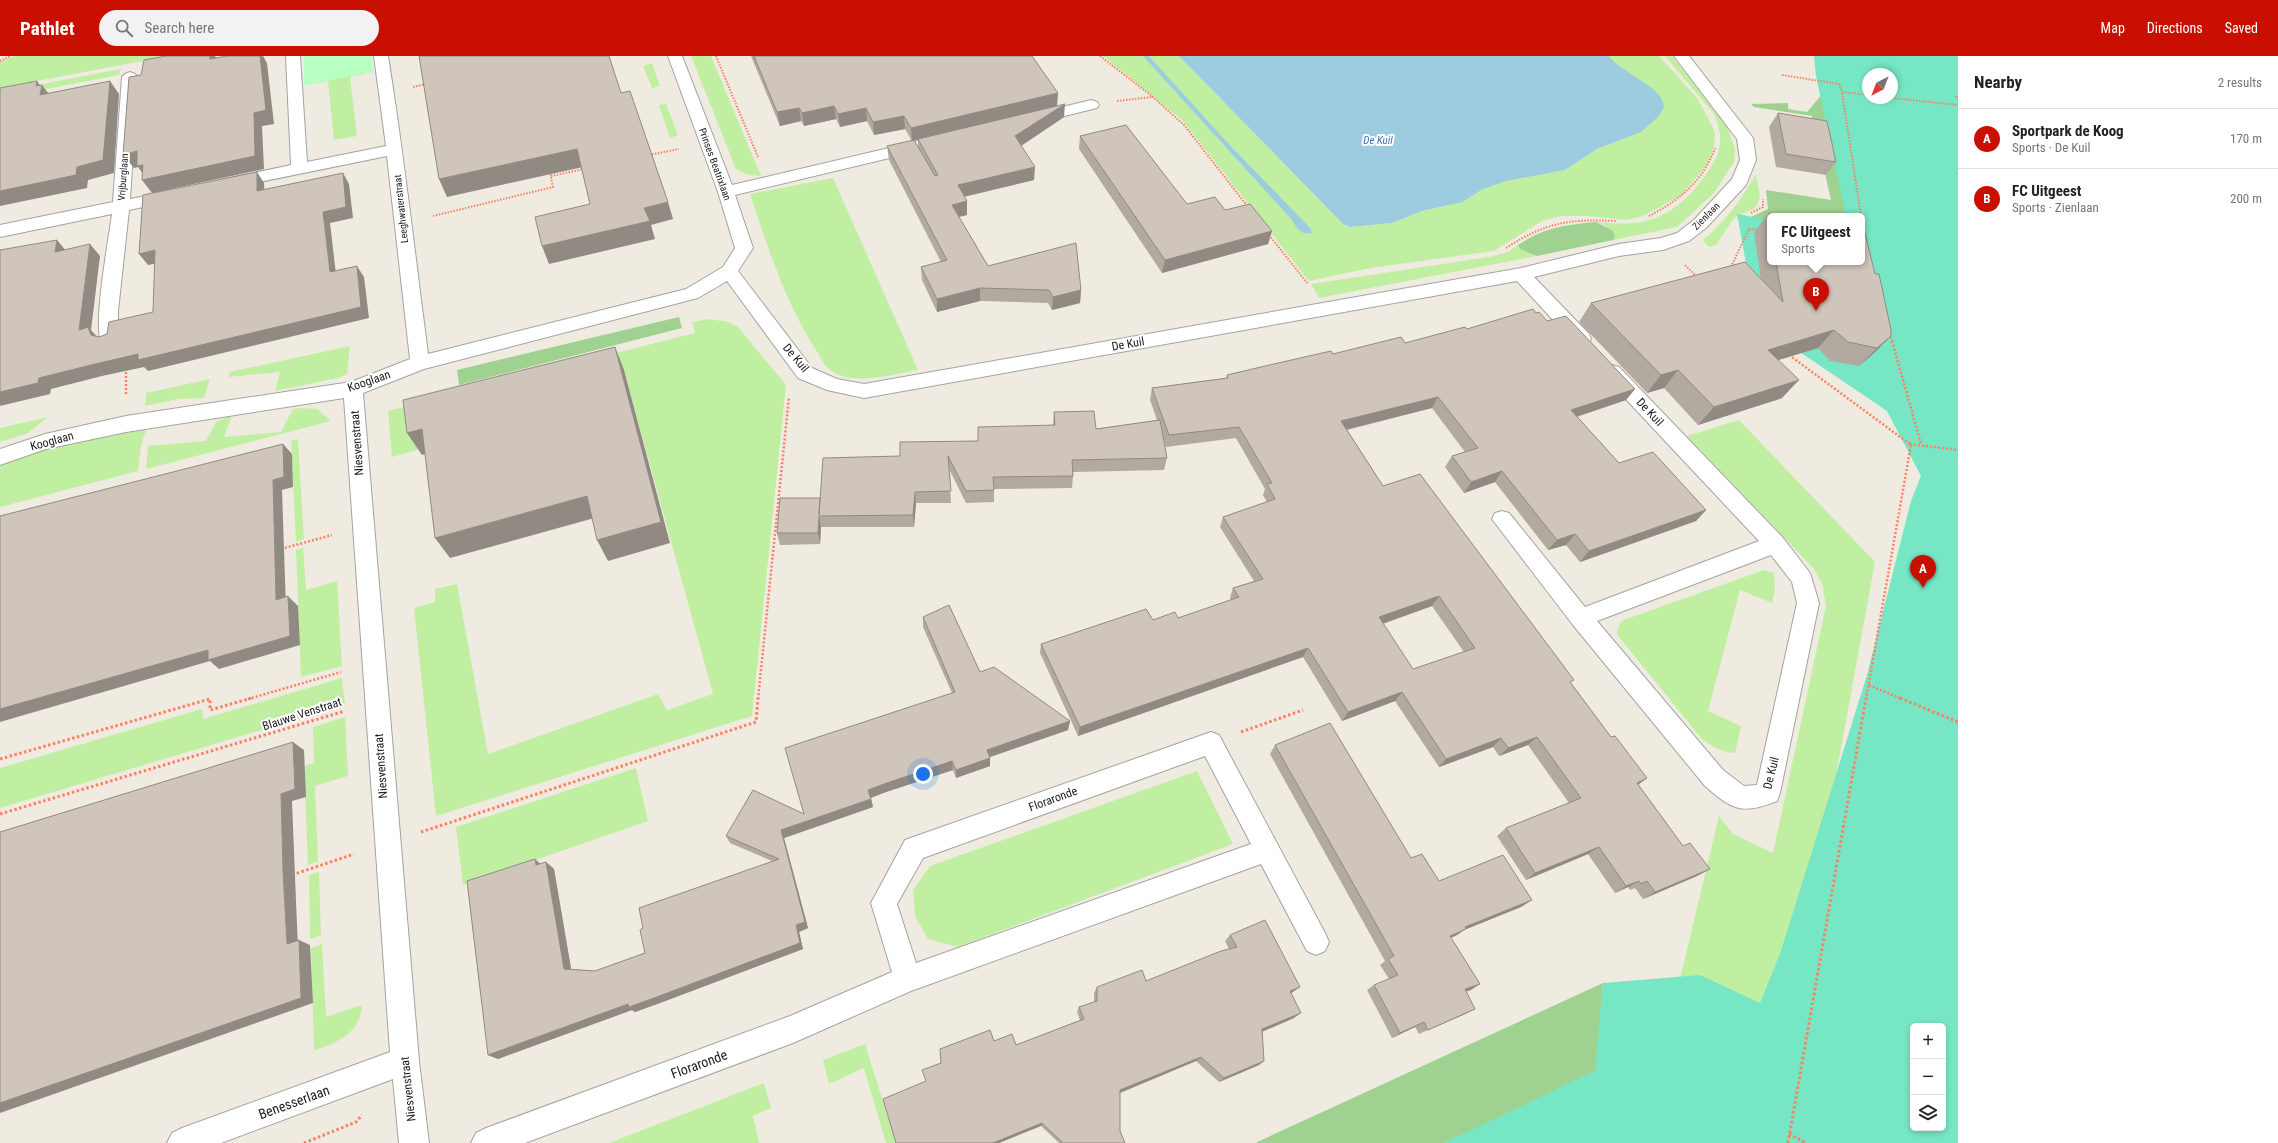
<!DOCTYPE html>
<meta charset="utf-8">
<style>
body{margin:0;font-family:"Roboto Condensed",sans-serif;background:#f2f2f2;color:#222}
.controls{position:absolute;right:12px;bottom:12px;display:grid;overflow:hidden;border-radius:6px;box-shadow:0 2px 6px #0003}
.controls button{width:36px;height:36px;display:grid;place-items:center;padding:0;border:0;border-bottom:1px solid #e0e0e0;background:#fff;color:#222;font:20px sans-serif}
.compass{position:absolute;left:1862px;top:12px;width:36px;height:36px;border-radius:50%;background:#fff;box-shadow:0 2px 6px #0003;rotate:222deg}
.you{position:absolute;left:923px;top:718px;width:14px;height:14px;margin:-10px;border:3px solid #fff;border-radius:50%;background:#1a73e8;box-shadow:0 0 0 6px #1a73e833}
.badge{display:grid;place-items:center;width:26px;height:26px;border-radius:50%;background:#c91000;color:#fff;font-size:13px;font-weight:700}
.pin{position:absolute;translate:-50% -33px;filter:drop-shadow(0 1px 2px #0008)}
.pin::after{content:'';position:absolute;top:21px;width:14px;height:12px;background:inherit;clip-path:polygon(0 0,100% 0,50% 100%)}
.popup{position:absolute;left:1767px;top:157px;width:98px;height:52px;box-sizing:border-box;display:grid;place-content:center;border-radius:6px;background:#fff;filter:drop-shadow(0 1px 3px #0005);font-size:13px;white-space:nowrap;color:#767676}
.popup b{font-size:15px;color:#222}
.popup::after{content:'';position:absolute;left:50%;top:100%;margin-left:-8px;border:8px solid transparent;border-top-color:#fff}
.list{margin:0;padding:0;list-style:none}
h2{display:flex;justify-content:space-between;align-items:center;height:52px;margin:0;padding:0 16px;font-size:17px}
h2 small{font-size:13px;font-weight:400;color:#767676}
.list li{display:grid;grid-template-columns:26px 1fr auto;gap:12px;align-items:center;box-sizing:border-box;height:60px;padding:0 16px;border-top:1px solid #e0e0e0}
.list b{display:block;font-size:15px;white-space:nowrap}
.list p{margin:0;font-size:13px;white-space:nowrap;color:#767676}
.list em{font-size:13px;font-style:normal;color:#767676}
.icon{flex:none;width:22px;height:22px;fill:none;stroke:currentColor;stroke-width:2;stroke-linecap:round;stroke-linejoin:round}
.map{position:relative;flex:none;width:1958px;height:1087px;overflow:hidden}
header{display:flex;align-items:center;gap:24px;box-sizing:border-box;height:56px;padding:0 20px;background:#c91000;color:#fff}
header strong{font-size:19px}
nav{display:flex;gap:22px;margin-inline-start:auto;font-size:14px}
.search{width:280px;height:36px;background:#f2f2f2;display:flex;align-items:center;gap:10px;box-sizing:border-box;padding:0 14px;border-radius:22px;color:#767676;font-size:15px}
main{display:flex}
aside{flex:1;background:#fff}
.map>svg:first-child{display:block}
.grass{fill:#c1efa1}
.forest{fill:#9fd291}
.park{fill:#b8ffc4}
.pitch{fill:#76e6c4;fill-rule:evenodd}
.water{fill:#9dcce1}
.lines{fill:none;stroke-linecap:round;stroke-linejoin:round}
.minor-casing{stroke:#a3a3a3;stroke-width:2}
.path-far2{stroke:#ff7f62;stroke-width:2;stroke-dasharray:1.5 1.5;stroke-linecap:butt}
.path-far1{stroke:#ff7f62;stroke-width:2.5;stroke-dasharray:2 2;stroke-linecap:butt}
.path{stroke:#ff7f62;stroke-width:3;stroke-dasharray:2.5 2.5;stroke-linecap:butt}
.minor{fill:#fff;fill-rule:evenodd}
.wall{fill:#b2a9a0;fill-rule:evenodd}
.shaded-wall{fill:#918a82}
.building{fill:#cfc5ba;stroke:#918a82;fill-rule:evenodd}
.labels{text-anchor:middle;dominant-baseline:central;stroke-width:4;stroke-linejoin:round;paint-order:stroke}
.far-street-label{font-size:10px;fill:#1c1c1c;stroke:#fff}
.far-water-label{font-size:11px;font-style:italic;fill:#4071b5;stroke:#fff}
.street-label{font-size:12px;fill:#1c1c1c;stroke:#fff}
.near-street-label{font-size:14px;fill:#1c1c1c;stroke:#fff}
</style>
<header>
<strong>Pathlet</strong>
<div class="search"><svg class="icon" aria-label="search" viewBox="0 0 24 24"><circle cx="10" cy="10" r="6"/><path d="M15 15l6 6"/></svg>Search here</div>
<nav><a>Map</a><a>Directions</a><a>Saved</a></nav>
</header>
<main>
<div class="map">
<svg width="1958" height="1087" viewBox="0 0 1958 1087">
<rect width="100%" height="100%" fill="#efebe1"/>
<!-- grass -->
<g class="grass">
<polygon points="15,0 169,0 0,32 0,6"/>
<polygon points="304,0 371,0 373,16 350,21 357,80 334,84 328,25 304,29"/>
<polygon points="691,0 711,0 761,120 748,119 736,113"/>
<path d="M1103 0H1179L1343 168 1350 171 1392 167 1422 155 1463 146 1481 134 1506 125 1565 114 1597 93 1641 76 1659 60 1664 48C1652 25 1624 21 1609 0H1659L1698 43 1715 76 1714 90 1708 107 1682 139 1643 160 1628 164 1587 160H1562L1542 165 1494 195 1370 212 1309 225 1182 64Z"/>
<path d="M1665 0H1672L1728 72 1735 94 1734 106 1714 137 1677 171 1613 184 1615 180 1605 169 1596 166C1612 167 1629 169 1645 165 1655 163 1669 156 1678 149 1692 139 1719 106 1720 88 1721 77 1718 68 1714 58Z"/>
<polygon points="652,7 660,30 652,32 643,10"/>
<polygon points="121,13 119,19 0,42 0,36"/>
<polygon points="666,48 678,79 670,82 659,49"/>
<path d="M1756 118 1760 141 1758 146 1755 152 1734 162 1716 189 1709 191 1703 184C1725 166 1742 143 1756 118Z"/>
<path d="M833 122 918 314C894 318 851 331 830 314 824 310 820 300 816 294 785 246 768 192 750 138Z"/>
<polygon points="1518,189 1520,193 1537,200 1319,242 1311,228 1489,201 1508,196"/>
<polygon points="708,263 729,266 738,271 786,329 752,660 436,760 414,552 435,546 435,533 457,528 488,698 658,638 667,654 713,638 624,314 421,393 392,401 388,355 695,277 692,266"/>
<polygon points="350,290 347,318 338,322 275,335 280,316 229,321 229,316"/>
<polygon points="210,323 204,342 178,343 145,350 146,337"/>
<polygon points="301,352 317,353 331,365 146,413 148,390 206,385 216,366 230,359 231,362 224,381 281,376 293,353"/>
<polygon points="48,361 28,377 0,386 0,372"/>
<polygon points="1739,364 1875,506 1769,1087 1444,1087 1668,973 1719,760 1733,778 1773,797 1826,550 1822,527 1814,513 1687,380"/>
<polygon points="147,370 141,390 138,415 0,451 0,407 98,379"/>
<polygon points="298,383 304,483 296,486 291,385"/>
<polygon points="303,492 306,534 337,525 342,610 301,621 296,494"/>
<path d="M1764 514 1774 517 1775 533 1772 547 1740 534 1708 655 1741 670 1735 697C1722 696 1712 691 1701 682L1619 581 1617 576 1621 565Z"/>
<polygon points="342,622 345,649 0,752 0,712 202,653 203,663"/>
<polygon points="345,661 348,720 315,730 318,805 308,809 304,710 314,707 313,671"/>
<polygon points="636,712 648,765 463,829 456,771"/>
<polygon points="1197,715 1233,788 958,891 928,883 915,860 913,834 930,810"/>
<polygon points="319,816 321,879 310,883 309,819"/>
<path d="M322 888 326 961 361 949 362 952C358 979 337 986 314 995L311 892Z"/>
<polygon points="865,988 896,1087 886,1087 864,1012 829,1028 823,1004"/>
<polygon points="764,1027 771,1052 753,1060 759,1087 609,1087"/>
</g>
<!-- forest -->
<g class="forest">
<polygon points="1823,37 1855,160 1770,160 1770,173 1749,162 1768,153 1766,134 1831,144 1812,60 1754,51 1751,48 1788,47 1788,53 1807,56"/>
<path d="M1596 166 1612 174 1615 180 1613 184 1537 200 1520 193 1518 189C1545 171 1565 169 1596 166Z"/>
<polygon points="679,261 682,272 459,329 457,314"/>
<polygon points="1603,927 1596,1015 1445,1087 1255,1087"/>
</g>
<!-- park -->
<polygon class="park" points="304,0 371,0 373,16 304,29"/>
<!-- pitch -->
<path class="pitch" d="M1814 0H1958V1087H1444L1595 1015 1603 927 1700 919 1760 947 1780 898 1867 619 1911 445 1921 420 1887 355 1757 267 1737 158 1770 164V206H1862V160H1846L1816 20ZM1868 18H1892V42H1868ZM1913 970H1943V1072H1913Z"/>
<!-- water -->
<g class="water">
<path d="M1143 0H1149L1225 84 1310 172 1312 177C1301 180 1297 172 1292 164Z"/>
<path d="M1179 0H1609C1621 17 1664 31 1664 51L1659 60 1641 76 1597 93 1565 114 1506 125 1481 134 1463 146 1422 155 1392 167 1350 171 1343 168Z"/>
</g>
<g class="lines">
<!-- minor casing -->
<g class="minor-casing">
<g id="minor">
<path d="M286 0H300L307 106 386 90 374 0H388C404 99 415 199 428 298L686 233 723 211 735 192 718 136 668 0H682L732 129 948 78 954 79 956 83 954 87 948 88 735 139 753 192 738 215 812 312 837 323 864 328 1521 212 1619 188 1661 182 1677 177 1694 164 1732 123 1740 104 1737 83 1674 0H1689L1753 82 1756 104 1746 129 1706 172 1689 185 1663 194 1619 200 1534 221 1589 278 1591 283 1589 288 1582 290 1575 288 1517 225 864 342 827 334 798 322 727 225 698 242 424 313 363 337 419 1005 429 1087H399L393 1023 221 1087H167L172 1077 182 1072 390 996 344 342 126 376 46 393 0 409V393L45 378 126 360 351 326 410 303 387 100 230 132 224 131 222 127 224 123 230 122 291 109Z"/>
<path d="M130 16 135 18 138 21 130 143 171 135 177 136 179 140 177 144 129 154 118 255V284L116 289 109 291 102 289C92 271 109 182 112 158L0 181V169L113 146 122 21 125 18Z"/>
<polygon points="1091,44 1097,46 1099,49 1097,52 1036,67 1030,65 1028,62 1030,59"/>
<path d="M1612 309 1619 311 1783 482 1810 517 1819 547 1780 737 1777 745C1742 759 1732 754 1705 730L1573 569 1492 463 1495 457 1502 455 1509 457 1585 551 1759 485 1605 321 1602 316 1605 311ZM1771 499 1792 526 1797 547 1757 729 1744 730 1723 714 1597 565Z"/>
<path d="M1211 676 1219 679 1325 877 1329 886 1325 895 1316 899 1307 895 1261 808 911 935 793 987 525 1087H471L476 1077 486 1072 790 960 892 916 871 847 905 784ZM1205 700 1251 788 916 907 897 848 923 802Z"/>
</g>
</g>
<!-- path-far2 -->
<g class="path-far2">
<polyline points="716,0 758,101"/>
<polyline points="1100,0 1153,41 1184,69 1248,151"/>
<polyline points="0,5 11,0"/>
<polyline points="1782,19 1839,28 1842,36"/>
<polyline points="413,31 426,28"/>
<polyline points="1956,40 1958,44"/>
<polyline points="1892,42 1958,49"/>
<polyline points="1117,45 1152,41"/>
<polyline points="649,99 679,93"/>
<polyline points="551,120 584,113"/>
<polyline points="1751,157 1763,151 1763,143"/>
<polyline points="433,160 553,131 550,116"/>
<path d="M1649 160C1680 144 1703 125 1715 92"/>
<polyline points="1861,160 1842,36 1868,39"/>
<polyline points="1269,179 1308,228"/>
<path d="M1506 192C1547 166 1568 163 1616 165"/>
<polyline points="1685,209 1697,221"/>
<polyline points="1731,211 1749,173 1760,174"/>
<polyline points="1890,278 1892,286"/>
</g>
<!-- path-far1 -->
<g class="path-far1">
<polyline points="1892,285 1921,388"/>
<polyline points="1789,299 1911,389 1866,643"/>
<polyline points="126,312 126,339"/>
<polyline points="1910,388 1958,394"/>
<polyline points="281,493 332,479"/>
<polyline points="1869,629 1902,643"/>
<polyline points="248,643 341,616"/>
<polyline points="758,643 789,341"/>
</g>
<!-- path -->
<g class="path">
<polyline points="1900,642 1958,666"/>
<polyline points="1241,676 1303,654"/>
<polyline points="0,703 210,643 210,654 252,642"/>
<polyline points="0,758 345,655"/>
<polyline points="421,776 756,666 758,642"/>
<polyline points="292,819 354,798"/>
<polyline points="1789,1078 1806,1087"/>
<polyline points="304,1087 356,1066 362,1059"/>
<polyline points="1788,1087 1866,642"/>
</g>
<!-- minor -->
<use href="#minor" class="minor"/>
</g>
<!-- wall -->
<g class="wall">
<path d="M751 0H1032L1057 50 1064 61 1021 90 1034 124 964 141 967 159 959 161 988 210 1081 234 1080 247 1052 254 1048 247 980 245 937 256 922 224 921 211 941 206 889 104 887 90 912 85 905 73 874 79 867 65 840 71 836 63 804 70 801 65 780 70ZM914 84H918V90Z"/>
<polygon points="1778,57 1836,106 1826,119 1776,111 1769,71"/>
<polygon points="1080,80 1187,148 1225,154 1272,175 1268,188 1162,217 1079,93"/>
<polygon points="1769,157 1770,160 1770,206 1862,206 1891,280 1873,298 1859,310 1830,305 1818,292 1779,304 1782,342 1698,369 1664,332 1647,337 1579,266 1591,247 1761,223 1754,176"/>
<path d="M1536 257 1635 333 1626 344 1577 361 1619 407 1706 454 1696 465 1580 506 1566 489 1548 494 1495 426 1464 437 1445 411 1452 400 1465 396 1432 352 1347 374 1383 430 1571 627 1611 681 1647 722 1638 729 1683 790 1710 813 1697 820 1643 843 1635 832 1630 834 1628 831 1615 837 1588 798 1526 824 1497 780 1506 772 1569 747 1528 689 1499 700 1493 691 1439 711 1395 645 1342 665 1303 601 1078 680 1040 597 1041 588 1153 564 1178 562 1231 544 1230 542 1233 532 1254 525 1220 471 1223 461 1267 446 1263 439 1265 433 1236 382 1166 391 1163 381 1167 402 1164 414 1073 416V420L1072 432 994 433V446L966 447 949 413 951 447H916L914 471H821L820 488 780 489 777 477 820 442 900 400 978 385 1053 369 1054 356 1096 373 1157 364 1150 344 1152 332 1226 322 1227 319 1333 298 1405 287 1467 273ZM1432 550 1464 596 1413 613 1383 568Z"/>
<polygon points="923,561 980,616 1070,665 1068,674 990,701 990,710 956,722 953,714 886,736 871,742 873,751 784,782 808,872 799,876 803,893 660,947 635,956 632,954 498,1003 488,999 541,808 546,806 554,813 571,913 595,915 645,897 643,872 772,805 730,787 726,780 804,758 952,637 923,571"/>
<polygon points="1275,689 1439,825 1532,844 1521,851 1464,874 1457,879 1451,882 1471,934 1466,935 1465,958 1419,978 1415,971 1392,982 1367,934 1374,929 1389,923 1380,909 1385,905 1270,698"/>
<polygon points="1230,879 1293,936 1291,937 1294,962 1263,975 1259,1009 1219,1026 1196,1005 1120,1037 1120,1075 1125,1087 1059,1087 1041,1070 999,1087 896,1087 941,1007 994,985 1016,989 1080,964 1077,956 1079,951 1094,946 1094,937 1097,931 1146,925 1229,893 1225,885"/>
</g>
<!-- shaded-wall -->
<g class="shaded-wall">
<polygon points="210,0 215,0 218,5 210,3"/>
<polygon points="260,0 263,0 267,7 274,68 262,70 264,113 152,137 142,124 147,123 138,111 134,112 123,99 137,95 254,57"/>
<polygon points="37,25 41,31 42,29 52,42 40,39 36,30"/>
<polygon points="110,25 119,38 114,117 88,124 87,132 0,150 0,135 77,111"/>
<polygon points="1058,37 1057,51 912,85 911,72"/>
<polygon points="1065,48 1064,61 1015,94 1015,80"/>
<polygon points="834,50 836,63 804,70 802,57"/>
<polygon points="799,52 801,65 780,70 777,56"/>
<polygon points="866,52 867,65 840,71 838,58"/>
<polygon points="904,60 905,73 874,79 873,66"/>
<polygon points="577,93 583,111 447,141 439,123"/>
<polygon points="1035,111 1034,124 958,142 958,129"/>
<polygon points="257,116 264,127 265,147 257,135"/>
<polygon points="343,117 349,128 353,162 330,167 337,227 330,216 323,156"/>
<polygon points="967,145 967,159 953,162 952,149"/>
<polygon points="668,146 673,163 651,169 655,183 549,208 542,190 644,152"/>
<polygon points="1272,175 1268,188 1162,217 1165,204"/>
<polygon points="57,184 67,196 55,196"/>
<polygon points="90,188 100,200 91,274 99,283 79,274"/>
<polygon points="155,194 164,206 148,209 139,198"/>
<polygon points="357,210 364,221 369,262 148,315 144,311 102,320 51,333 50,338 0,350 0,336 39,322"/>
<polygon points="980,232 980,245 937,256 937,243"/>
<polygon points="1081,234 1080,247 1052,254 1053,241"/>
<polygon points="1834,274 1818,292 1752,312 1768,294"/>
<polygon points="1891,280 1873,298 1859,310 1877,292"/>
<polygon points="615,291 624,314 670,487 608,505 597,484"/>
<polygon points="1678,314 1664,332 1647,337 1661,319"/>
<polygon points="1799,324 1782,342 1698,369 1714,351"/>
<polygon points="1635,333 1626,344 1563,365 1571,354"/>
<polygon points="1438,341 1432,352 1336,376 1341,365"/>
<polygon points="422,373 437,395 422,399 407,377"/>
<polygon points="283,388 292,398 293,431 282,434 286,553 276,544 273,424"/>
<polygon points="1502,415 1495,426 1464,437 1471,426"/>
<polygon points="915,436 916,447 914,471 913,459"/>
<polygon points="587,440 598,461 450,502 435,482"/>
<polygon points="1706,454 1696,465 1580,506 1589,495"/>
<polygon points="819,460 821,471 820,488 818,477"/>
<polygon points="1575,478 1566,489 1548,494 1557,484"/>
<polygon points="288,540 298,550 300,589 219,613 210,605 0,666 0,653"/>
<polygon points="1439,540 1432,550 1373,571 1379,561"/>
<polygon points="1308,592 1303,601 1078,680 1080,671"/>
<polygon points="1402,636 1395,645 1342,665 1348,656"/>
<polygon points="1070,665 1068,674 987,702 987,694"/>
<polygon points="1537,681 1528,689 1499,700 1508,692"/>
<polygon points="1501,682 1493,691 1439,711 1446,703"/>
<polygon points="293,686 304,694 306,741 292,745 295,821 298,893 287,888 283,815 281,738"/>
<polygon points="990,702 990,710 956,722 956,714"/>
<polygon points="952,705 953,714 886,736 870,742 868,734 884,728"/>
<polygon points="1647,722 1636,730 1637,727"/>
<polygon points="871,743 873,751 784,782 808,872 799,876 803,893 660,947 635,956 632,954 498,1003 488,999 628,948 796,869 781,774"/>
<polygon points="1599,791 1588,798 1526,824 1535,817"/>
<polygon points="535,803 543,810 536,809"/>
<polygon points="546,806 554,813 572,918 564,913"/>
<polygon points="1710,813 1697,820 1643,843 1655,836"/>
<polygon points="1639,825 1628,831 1615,837 1626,830"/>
<polygon points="1532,844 1521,851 1464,874 1457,879 1441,886 1450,880 1465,871"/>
<polygon points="299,884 310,889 313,947 0,1057 0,1047"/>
<polygon points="1480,928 1471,934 1456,939 1465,933"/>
<polygon points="1300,931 1293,936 1284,940 1290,935"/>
<polygon points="1475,953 1465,958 1419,978 1428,974"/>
<polygon points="1301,957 1294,962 1257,978 1262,973"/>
<polygon points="1424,966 1415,971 1392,982 1400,977"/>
<polygon points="1201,1001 1196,1005 1117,1038 1120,1034"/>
<polygon points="1264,1005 1259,1009 1219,1026 1224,1022"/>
<polygon points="1042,1067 1041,1070 999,1087 993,1087"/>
</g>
<!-- building -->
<g class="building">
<polygon points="166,0 210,0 210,3 227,0 260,0 266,54 254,57 255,100 142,124 143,109 137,110 137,95 123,99 129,21 141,19 144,4"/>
<polygon points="419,0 609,0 621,37 630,35 668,146 644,152 650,165 542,190 535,161 590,148 577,93 439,123"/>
<polygon points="754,0 1032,0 1058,37 911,72 904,60 873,66 866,52 838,58 834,50 802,57 799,52 777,56"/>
<polygon points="37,25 36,30 42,29 40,39 110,25 103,104 77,111 76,119 0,135 0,32"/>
<polygon points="1065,48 1015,80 1035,111 958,129 967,145 952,149 988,210 1076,187 1081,234 1053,241 1049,234 980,232 937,243 921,211 947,204 887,90 914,84 935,120 938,119 918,83"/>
<polygon points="1778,57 1827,65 1836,106 1786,98"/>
<polygon points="1126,69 1187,148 1215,141 1225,154 1250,148 1272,175 1165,204 1080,80"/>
<polygon points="257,116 257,135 343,117 346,151 323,156 330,216 357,210 361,251 138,304 138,298 91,309 39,322 38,327 0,336 0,194 57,184 55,196 90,188 79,274 88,271 91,279 99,281 107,278 109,266 153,256 155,194 139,198 143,139"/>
<polygon points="1769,157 1784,160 1770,160 1770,166"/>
<polygon points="1862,173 1864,173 1875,218 1879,218 1891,274 1891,280 1877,292 1848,286 1834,274 1768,294 1799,324 1714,351 1678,314 1661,319 1591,247 1745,206 1783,246 1776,206 1862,206"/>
<path d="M1533 253 1536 257 1539 256 1547 265 1566 260 1635 333 1571 354 1619 407 1653 396 1706 454 1589 495 1575 478 1557 484 1502 415 1471 426 1452 400 1478 392 1438 341 1341 365 1383 430 1420 418 1574 624 1570 626 1611 681 1615 680 1647 722 1637 727 1683 790 1690 787 1710 813 1655 836 1647 825 1641 828 1639 825 1626 830 1599 791 1535 817 1506 772 1581 742 1537 681 1508 692 1501 682 1446 703 1402 636 1348 656 1308 592 1080 671 1041 588 1146 553 1153 564 1175 556 1178 562 1239 541 1233 532 1263 523 1223 461 1275 443 1267 428 1272 427 1239 371 1169 379 1152 332 1228 322 1227 319 1265 310 1331 295 1333 298 1401 281 1405 287 1465 271 1467 273ZM1439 540 1475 592 1413 613 1379 561Z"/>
<polygon points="615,291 661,466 597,484 587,440 435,482 422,373 407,377 403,344"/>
<polygon points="1094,355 1096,373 1160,364 1167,402 1072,404 1073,420 993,421 994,434 966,435 948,400 951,435 915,436 913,459 819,460 818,477 777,477 780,442 820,442 819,459 823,402 900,400 900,386 978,385 978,371 1055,369 1054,356"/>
<polygon points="283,388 284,421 273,424 276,544 288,540 290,580 208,604 208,594 0,653 0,460"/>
<polygon points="949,549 980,616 994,611 1070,665 987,694 990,702 956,714 952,705 884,728 868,734 871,743 781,774 805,866 796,869 800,887 654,942 629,951 628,948 488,999 467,825 535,803 536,809 546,806 564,913 595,915 645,897 640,874 643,872 639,852 779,803 726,780 753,734 804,758 785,692 955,636 923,561"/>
<polygon points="1330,667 1411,802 1422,798 1439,825 1503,799 1532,844 1465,871 1466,873 1450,880 1480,928 1465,933 1475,953 1428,974 1424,966 1400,977 1374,929 1398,919 1388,903 1394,900 1275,689"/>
<polygon points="293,686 295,733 281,738 283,815 287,888 299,884 301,942 0,1047 0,776"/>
<polygon points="1265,864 1300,931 1290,935 1301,957 1262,973 1264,1005 1224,1022 1201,1001 1120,1034 1120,1075 1125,1087 1063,1087 1042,1067 993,1087 896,1087 883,1043 926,1025 922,1014 941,1007 940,993 990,974 994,985 1012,978 1016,989 1084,963 1079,951 1097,945 1097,931 1142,914 1146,925 1221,895 1237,891 1230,879"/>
</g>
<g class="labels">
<!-- far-street labels -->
<g class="far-street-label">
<text transform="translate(715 108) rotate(70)">Prinses Beatrixlaan</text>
<text transform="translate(123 121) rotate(-86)">Vrijburglaan</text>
<text transform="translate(401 153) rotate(-96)">Leeghwaterstraat</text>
<text transform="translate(1706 160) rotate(-45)">Zienlaan</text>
</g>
<!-- far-water labels -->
<g class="far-water-label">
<text x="1378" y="84">De Kuil</text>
</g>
<!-- street labels -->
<g class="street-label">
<text transform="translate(1128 288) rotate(-10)">De Kuil</text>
<text transform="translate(796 302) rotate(50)">De Kuil</text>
<text transform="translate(369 325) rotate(-19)">Kooglaan</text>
<text transform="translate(1650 356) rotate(47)">De Kuil</text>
<text transform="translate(52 385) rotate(-15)">Kooglaan</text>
<text transform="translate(357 387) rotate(-94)">Niesvenstraat</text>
<text transform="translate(302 658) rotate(-18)">Blauwe Venstraat</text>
<text transform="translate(381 710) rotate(-94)">Niesvenstraat</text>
<text transform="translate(1771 717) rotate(-76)">De Kuil</text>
<text transform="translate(1053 743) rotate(-20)">Floraronde</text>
<text transform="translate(408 1033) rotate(-96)">Niesvenstraat</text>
</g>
<!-- near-street labels -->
<g class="near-street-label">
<text transform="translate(699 1008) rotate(-20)">Floraronde</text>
<text transform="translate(294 1046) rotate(-20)">Benesserlaan</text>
</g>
</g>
</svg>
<div class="controls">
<button>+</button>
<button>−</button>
<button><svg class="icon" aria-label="layers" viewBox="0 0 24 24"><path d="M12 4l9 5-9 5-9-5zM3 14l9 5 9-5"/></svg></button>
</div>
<svg class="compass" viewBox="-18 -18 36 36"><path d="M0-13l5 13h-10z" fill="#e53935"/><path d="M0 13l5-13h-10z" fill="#767676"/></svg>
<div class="you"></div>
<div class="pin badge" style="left:1923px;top:532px">A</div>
<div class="pin badge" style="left:1816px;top:255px">B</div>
<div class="popup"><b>FC Uitgeest</b>Sports</div>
</div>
<aside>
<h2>Nearby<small>2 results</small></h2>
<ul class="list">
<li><span class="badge">A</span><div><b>Sportpark de Koog</b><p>Sports · De Kuil</p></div><em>170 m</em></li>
<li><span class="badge">B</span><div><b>FC Uitgeest</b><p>Sports · Zienlaan</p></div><em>200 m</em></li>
</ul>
</aside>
</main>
